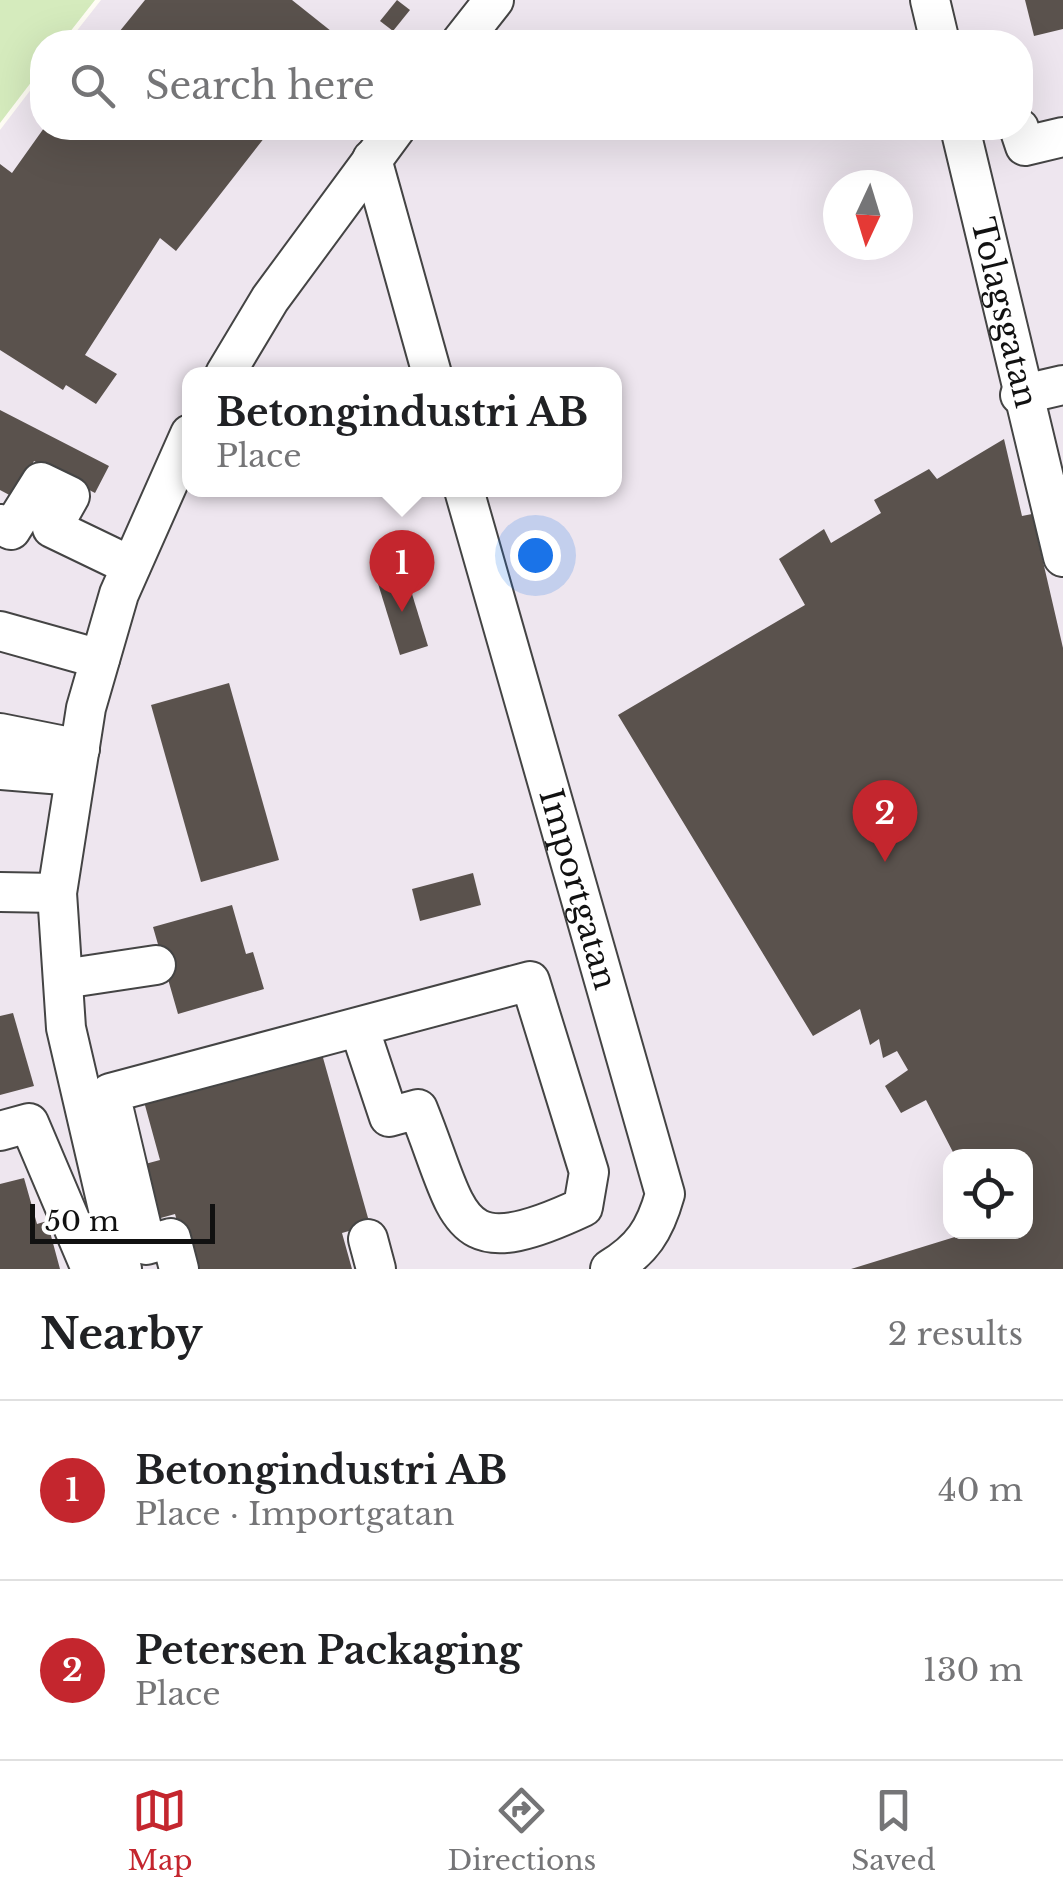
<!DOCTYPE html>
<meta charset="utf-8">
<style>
body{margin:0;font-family:"Libre Baskerville",serif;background:#f6f6f6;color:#202124}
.controls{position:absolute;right:30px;bottom:30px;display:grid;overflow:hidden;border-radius:20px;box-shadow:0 10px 40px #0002}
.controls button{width:90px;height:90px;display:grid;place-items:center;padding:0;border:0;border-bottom:2px solid #e0e0e0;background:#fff;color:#202124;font:50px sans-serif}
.compass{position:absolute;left:823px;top:170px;width:90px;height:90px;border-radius:50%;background:#fff;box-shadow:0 10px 40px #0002;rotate:184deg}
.scale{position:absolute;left:30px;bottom:25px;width:185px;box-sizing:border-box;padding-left:10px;border:5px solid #111;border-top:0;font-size:28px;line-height:35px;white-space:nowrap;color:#111;-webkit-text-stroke:8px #fff;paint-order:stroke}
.you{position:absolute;left:535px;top:555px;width:35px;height:35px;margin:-25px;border:8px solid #fff;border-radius:50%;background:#1a73e8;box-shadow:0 0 0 15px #1a73e833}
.badge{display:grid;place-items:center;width:65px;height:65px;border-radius:50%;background:#c4262e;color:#fff;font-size:32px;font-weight:700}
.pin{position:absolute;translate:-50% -82px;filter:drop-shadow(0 2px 5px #0008)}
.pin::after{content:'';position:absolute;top:52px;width:35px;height:30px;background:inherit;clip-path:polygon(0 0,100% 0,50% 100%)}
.popup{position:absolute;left:182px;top:367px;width:440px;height:130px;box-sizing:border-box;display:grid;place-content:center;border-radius:20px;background:#fff;filter:drop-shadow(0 2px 8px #0005);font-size:32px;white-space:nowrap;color:#757577}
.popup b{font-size:38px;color:#202124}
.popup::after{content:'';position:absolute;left:50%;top:100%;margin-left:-20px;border:20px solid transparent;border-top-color:#fff}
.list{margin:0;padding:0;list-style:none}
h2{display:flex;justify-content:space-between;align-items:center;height:130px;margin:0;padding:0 40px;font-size:42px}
h2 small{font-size:32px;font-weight:400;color:#757577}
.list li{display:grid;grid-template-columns:65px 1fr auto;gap:30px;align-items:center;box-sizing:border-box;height:180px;padding:0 40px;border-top:2px solid #e0e0e0}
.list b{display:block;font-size:38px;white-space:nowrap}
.list p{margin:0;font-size:32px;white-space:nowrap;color:#757577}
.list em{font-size:32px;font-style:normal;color:#757577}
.icon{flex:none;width:55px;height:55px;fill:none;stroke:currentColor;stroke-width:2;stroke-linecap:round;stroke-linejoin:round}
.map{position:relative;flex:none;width:1063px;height:1269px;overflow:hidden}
.search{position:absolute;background:#fff;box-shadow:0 10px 40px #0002;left:30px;right:30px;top:30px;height:110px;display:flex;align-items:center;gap:25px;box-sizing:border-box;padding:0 35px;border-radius:40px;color:#757577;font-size:38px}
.sheet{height:490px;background:#fff}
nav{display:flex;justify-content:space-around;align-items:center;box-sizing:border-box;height:140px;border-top:2px solid #e0e0e0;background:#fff;font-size:28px;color:#757577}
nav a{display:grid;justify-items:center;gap:5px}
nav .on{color:#c4262e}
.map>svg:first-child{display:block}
.industrial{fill:#eee6ef;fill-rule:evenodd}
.green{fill:#d5ebbd}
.building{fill:#5a524d}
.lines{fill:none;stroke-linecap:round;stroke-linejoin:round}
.minor-casing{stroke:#444;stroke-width:42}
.minor{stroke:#fff;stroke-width:38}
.labels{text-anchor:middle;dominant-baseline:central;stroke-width:10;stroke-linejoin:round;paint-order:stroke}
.street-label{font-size:32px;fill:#111;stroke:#fff}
</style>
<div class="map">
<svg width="1063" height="1269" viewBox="0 0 1063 1269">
<rect width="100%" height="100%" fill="#fffdf5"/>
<!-- industrial -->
<path class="industrial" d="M101 0H1063V1269H0V130L42 75V128H1020V42H68ZM838 185H898V245H838ZM190 374H614V490H190ZM950 1156H1026V1232H950Z"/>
<!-- green -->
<polygon class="green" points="0,0 95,0 62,42 42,42 42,68 0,123"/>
<!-- building -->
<g class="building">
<polygon points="145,0 292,0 341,39 338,42 111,42"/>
<polygon points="397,0 410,10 393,31 380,21"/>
<polygon points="1025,0 1063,0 1063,29 1034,36"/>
<polygon points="44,128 272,128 176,251 160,238 85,355 117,374 96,404 66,385 63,390 0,350 0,164 12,173"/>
<polygon points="0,410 109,466 95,493 34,461 15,498 0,490"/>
<polygon points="1004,439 1022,516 1032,514 1063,648 1063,1269 851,1269 971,1232 1026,1232 1026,1156 955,1156 926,1100 901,1113 885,1086 908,1070 897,1051 883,1058 879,1039 870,1045 860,1009 813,1036 618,715 805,605 779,559 824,529 831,543 881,513 874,500 929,469 937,479"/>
<polygon points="404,568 428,646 400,655 376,577"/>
<polygon points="229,683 279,860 201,882 151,705"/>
<polygon points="473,873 481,905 420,921 412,889"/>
<polygon points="232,905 246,954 253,952 264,989 178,1014 153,927"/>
<polygon points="13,1013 34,1086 0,1095 0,1016"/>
<polygon points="320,1047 370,1225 342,1233 352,1269 191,1269 175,1214 150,1221 134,1167 160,1160 143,1098"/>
<polygon points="24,1178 37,1224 47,1221 60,1269 0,1269 0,1184"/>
</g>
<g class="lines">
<!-- minor casing -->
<g class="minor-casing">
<g id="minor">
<polyline points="930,0 940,42"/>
<polyline points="461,42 494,0"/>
<path id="s1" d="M960 128 1063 557"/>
<polyline points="1019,128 1025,146 1063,137"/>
<polyline points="372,159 432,374"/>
<polyline points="225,374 270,299 396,128"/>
<polyline points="1020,395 1063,385"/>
<path id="s2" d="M464 490 665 1194C655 1230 642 1250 610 1269"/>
<polyline points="0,524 11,530 41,482 70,496 52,528 131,566"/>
<polyline points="0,631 100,659"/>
<polyline points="0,733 80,749"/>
<polyline points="0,770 75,776"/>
<polyline points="0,892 57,893"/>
<polyline points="63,979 156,965"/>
<polyline points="0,1131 29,1123 91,1269"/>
<polyline points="368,1239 376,1269"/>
<polyline points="122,1269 66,1028 57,893 86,708 119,594 190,434"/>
<path d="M179 1269 171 1238 146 1245 110 1093 530 981 589 1172 583 1207C453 1268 462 1218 418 1109L389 1117 359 1027"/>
</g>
</g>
<!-- minor -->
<use href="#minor" class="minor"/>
</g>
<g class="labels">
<!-- street labels -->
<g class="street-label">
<text stroke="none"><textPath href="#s1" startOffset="190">Tolagsgatan</textPath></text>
<text stroke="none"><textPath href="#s2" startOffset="415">Importgatan</textPath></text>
</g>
</g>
</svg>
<div class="controls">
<button><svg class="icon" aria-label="locate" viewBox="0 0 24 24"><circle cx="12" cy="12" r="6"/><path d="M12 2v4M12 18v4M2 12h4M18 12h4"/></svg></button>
</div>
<svg class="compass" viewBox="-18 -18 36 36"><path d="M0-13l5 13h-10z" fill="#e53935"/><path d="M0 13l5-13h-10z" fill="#757577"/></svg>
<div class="scale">50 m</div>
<div class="you"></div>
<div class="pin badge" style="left:402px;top:612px">1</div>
<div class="popup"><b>Betongindustri AB</b>Place</div>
<div class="pin badge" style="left:885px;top:862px">2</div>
<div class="search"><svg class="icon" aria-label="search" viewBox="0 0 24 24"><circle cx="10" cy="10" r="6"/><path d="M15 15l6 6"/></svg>Search here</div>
</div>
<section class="sheet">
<h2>Nearby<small>2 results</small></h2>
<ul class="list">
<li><span class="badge">1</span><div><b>Betongindustri AB</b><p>Place · Importgatan</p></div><em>40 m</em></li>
<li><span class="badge">2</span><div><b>Petersen Packaging</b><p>Place</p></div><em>130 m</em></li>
</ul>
</section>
<nav>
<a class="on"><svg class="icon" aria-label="map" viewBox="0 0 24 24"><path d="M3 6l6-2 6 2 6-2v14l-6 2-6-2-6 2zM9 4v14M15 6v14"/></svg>Map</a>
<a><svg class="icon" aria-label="directions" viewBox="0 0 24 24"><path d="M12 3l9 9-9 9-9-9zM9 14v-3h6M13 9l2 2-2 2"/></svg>Directions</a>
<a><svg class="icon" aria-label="saved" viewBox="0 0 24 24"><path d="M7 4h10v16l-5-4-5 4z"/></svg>Saved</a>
</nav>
